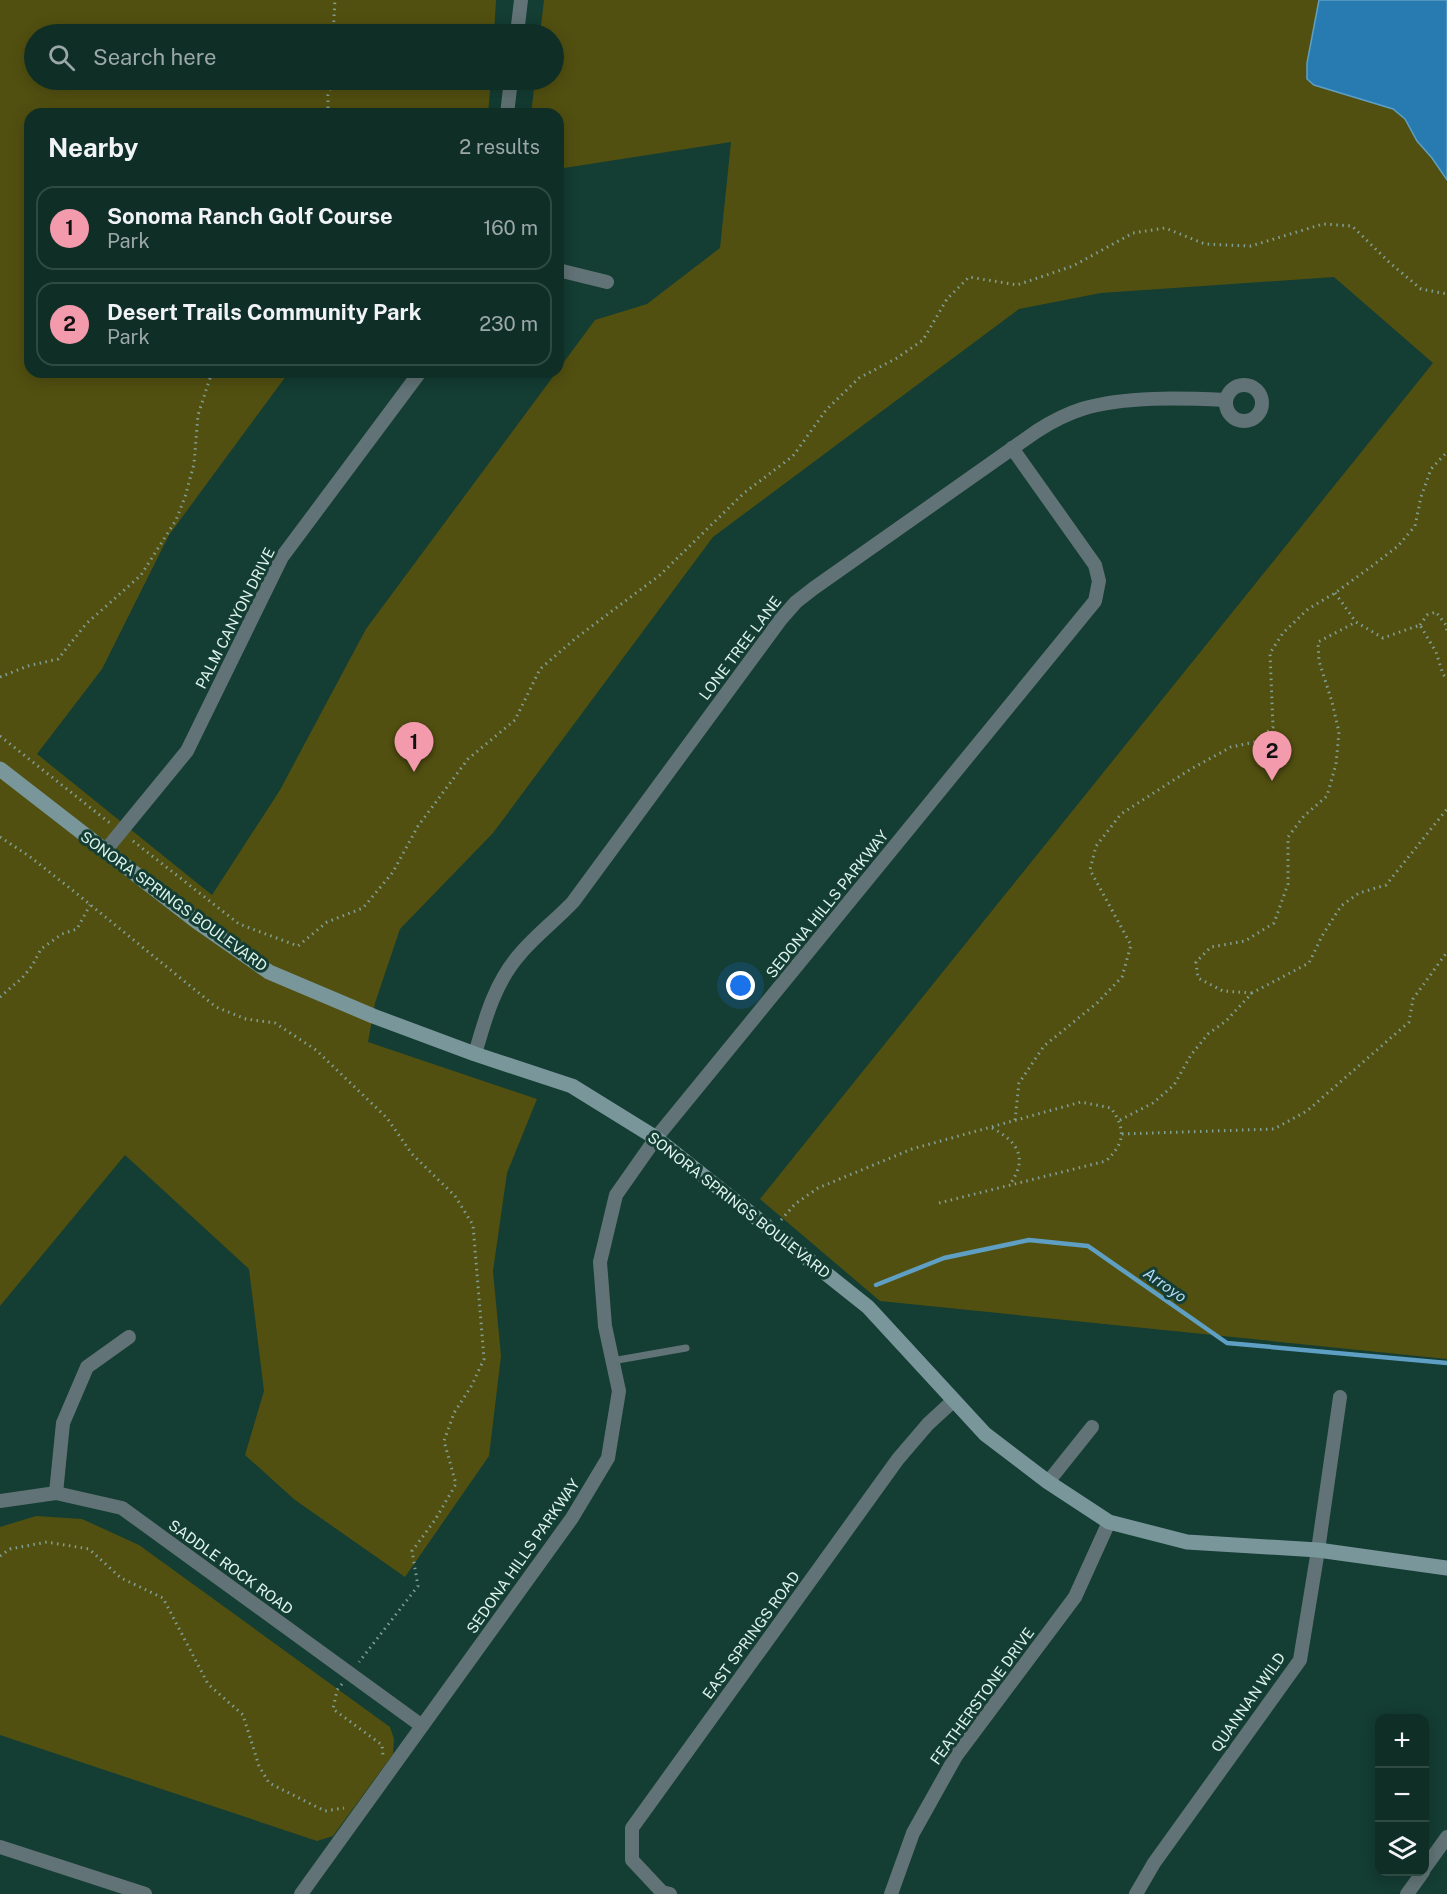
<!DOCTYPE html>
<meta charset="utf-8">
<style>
body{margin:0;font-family:"Public Sans",sans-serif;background:#1d3a32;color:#f1f3f6}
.controls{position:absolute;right:18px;bottom:18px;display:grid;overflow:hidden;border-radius:12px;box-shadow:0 3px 15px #0003}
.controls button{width:54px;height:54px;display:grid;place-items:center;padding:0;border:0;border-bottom:2px solid #2f4a43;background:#0f2e26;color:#f1f3f6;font:30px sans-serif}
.you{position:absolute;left:741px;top:986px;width:21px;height:21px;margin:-15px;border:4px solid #fff;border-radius:50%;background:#1a73e8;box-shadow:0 0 0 9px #1a73e833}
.badge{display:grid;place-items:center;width:39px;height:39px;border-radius:50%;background:#f39aac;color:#111;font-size:20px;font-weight:700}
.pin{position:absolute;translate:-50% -50px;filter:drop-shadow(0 2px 3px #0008)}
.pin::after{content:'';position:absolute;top:32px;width:21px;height:18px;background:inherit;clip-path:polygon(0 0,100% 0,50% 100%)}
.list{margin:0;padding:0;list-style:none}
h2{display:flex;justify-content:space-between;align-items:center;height:78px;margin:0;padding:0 24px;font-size:26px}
h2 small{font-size:20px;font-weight:400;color:#9ba8a7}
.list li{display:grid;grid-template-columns:39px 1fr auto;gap:18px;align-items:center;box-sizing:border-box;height:84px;margin:0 12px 12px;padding:0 12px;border:2px solid #2f4a43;border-radius:18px}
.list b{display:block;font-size:22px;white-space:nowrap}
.list p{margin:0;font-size:20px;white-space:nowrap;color:#9ba8a7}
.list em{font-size:20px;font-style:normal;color:#9ba8a7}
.icon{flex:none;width:33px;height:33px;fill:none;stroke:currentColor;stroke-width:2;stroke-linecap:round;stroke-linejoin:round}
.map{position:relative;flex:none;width:1447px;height:1894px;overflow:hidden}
.search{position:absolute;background:#0f2e26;box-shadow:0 3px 15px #0003;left:24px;top:24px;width:540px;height:66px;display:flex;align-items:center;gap:15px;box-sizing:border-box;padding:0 21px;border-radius:33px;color:#9ba8a7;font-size:22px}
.panel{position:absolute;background:#0f2e26;box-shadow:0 3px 15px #0003;left:24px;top:108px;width:540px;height:270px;border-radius:18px}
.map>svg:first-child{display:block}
.green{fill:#525010}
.water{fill:#287bb1;stroke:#5e9fc3;stroke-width:1.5}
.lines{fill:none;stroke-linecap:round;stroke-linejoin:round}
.stream{stroke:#5e9fc3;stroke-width:4.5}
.path{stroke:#809f96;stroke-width:3;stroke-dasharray:1.5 4.5;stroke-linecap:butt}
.lane{stroke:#617376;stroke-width:7}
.street{stroke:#617376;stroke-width:14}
.secondary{stroke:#79969b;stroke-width:15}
.labels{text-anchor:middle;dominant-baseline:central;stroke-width:6;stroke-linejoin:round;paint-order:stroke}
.street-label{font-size:15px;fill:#ddf3ec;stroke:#143d33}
.water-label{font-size:16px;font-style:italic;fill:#b0d6f4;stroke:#143d33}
</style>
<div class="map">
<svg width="1447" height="1894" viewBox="0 0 1447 1894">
<rect width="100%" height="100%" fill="#143d33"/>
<!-- green -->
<g class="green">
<polygon points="0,0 496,0 494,34 34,34 34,80 491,80 488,114 30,114 30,372 289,372 169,535 102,669 37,754 212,895 280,790 366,629 595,320 647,304 720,248 731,142 564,168 558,167 558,114 531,114 535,80 554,80 554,34 540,34 544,0 1447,0 1447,1359 880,1301 760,1199 1433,363 1334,277 1101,293 1019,309 713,537 493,833 400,929 375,1003 368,1042 537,1099 507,1173 493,1271 501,1356 489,1456 405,1577 295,1500 245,1455 264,1391 249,1269 125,1155 0,1306"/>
<polygon points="36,1516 82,1519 139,1545 390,1727 394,1739 393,1754 333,1836 317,1841 0,1735 0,1527"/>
</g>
<!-- water -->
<polygon class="water" points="1319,0 1447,0 1447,180 1432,158 1417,141 1405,119 1393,109 1314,85 1307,79 1307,63"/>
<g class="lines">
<!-- stream -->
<polyline class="stream" points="876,1285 944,1258 1029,1240 1088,1246 1227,1343 1447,1363"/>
<!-- path -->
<g class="path">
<polyline points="333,34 335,0"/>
<polyline points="328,114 328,95 333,80"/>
<polyline points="1335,593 1356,622 1383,638 1420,625 1436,652 1443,674 1447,680"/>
<polyline points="1420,625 1427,615 1436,612 1446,625 1447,631"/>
<polyline points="0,677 28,666 58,659 86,624 141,575 176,520 185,497 194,464 198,415 212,372"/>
<polyline points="0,736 111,824"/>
<polyline points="0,837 29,856 71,889 216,1007 246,1019 275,1023 316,1050 387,1118 412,1154 455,1196 473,1225 484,1359 472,1385 454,1413 444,1441 456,1484 435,1520 412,1551 418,1586 359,1662"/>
<polyline points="133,841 239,924 298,946 327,922 363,908 393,872 418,826 468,759 515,720 540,669 576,638 660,575 744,493 793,456 826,410 859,378 897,358 923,340 947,299 969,277 1017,285 1073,266 1133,233 1165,228 1205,244 1251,246 1323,224 1352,226 1390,263 1421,289 1447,294"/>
<polyline points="1252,993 1223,991 1198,978 1196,962 1211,947 1245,941 1274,923 1288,884 1288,837 1304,816 1327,796 1336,764 1339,732 1332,702 1319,661 1318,642 1356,622"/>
<polyline points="0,997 22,978 32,966 41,949 62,934 77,929 90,905"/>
<polyline points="1015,1120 1019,1083 1044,1046 1097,1003 1122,977 1131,945 1090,870 1096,846 1121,814 1191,769 1231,747 1255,742 1273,727 1270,653 1283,633 1308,609 1335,593 1372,566 1398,546 1415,526 1421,497 1431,469 1447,452"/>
<polyline points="1120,1120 1153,1103 1174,1085 1191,1055 1208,1034 1226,1021 1252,993 1309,963 1322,936 1341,906 1359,893 1386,885 1447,809"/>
<path d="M992 1128C1017 1141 1029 1158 1010 1184"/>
<polyline points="1122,1134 1274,1129 1307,1111 1409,1022 1413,999 1447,952"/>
<path d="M781 1220 795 1204 818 1188 912 1149 1081 1102 1111 1108C1126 1129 1125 1143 1106 1161L935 1204"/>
<polyline points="0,1556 10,1549 47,1542 89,1549 121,1578 163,1598 208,1684 243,1715 259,1766 269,1783 325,1811 344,1808"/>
<polyline points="342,1684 337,1690 333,1709 382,1745 383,1756"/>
</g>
<!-- lane -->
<polyline class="lane" points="612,1361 686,1348"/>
<!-- street -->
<g class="street">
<polyline points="517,34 521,0"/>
<polyline points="507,114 511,80"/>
<polyline points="558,270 607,282"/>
<circle cx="1244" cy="403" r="18"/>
<polyline points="105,851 187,751 282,557 420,372"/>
<path d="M475 1054C485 1019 495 982 520 954 536 935 556 920 573 902L781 619 796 602 814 588 1037 431C1051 422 1066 414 1082 409 1125 396 1181 398 1226 400"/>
<polyline points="1048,1482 1092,1427"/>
<polyline points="56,1493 63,1423 87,1367 129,1337"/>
<polyline points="0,1501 56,1493 122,1508 422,1726"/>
<polyline points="0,1847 145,1894"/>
<polyline points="1424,1869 1447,1837"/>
<polyline points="301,1894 572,1518 608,1458 619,1391 605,1326 600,1262 616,1195 656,1138 1095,601 1099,581 1095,565 1012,448"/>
<polyline points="670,1894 662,1892 632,1860 632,1828 898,1459 928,1424 953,1401"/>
<polyline points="891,1894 913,1833 956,1756 1075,1597 1109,1522"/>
<polyline points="1136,1894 1154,1863 1300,1660 1318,1550 1340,1397"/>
<polyline points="1407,1894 1423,1872"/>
</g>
<!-- secondary -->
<polyline class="secondary" points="0,769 196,921 269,972 373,1016 475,1054 572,1086 656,1138 868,1307 985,1434 1048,1482 1109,1522 1187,1542 1318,1550 1447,1568"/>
</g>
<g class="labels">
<!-- street labels -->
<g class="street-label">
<text transform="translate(235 618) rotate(-63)">PALM CANYON DRIVE</text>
<text transform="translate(740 648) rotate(-53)">LONE TREE LANE</text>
<text transform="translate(174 901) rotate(36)">SONORA SPRINGS BOULEVARD</text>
<text transform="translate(827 904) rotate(-51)">SEDONA HILLS PARKWAY</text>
<text transform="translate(739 1205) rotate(38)">SONORA SPRINGS BOULEVARD</text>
<text transform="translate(523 1556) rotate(-55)">SEDONA HILLS PARKWAY</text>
<text transform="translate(231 1567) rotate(36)">SADDLE ROCK ROAD</text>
<text transform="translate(751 1635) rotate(-54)">EAST SPRINGS ROAD</text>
<text transform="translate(982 1696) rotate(-54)">FEATHERSTONE DRIVE</text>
<text transform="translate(1248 1702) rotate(-55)">QUANNAN WILD</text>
</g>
<!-- water labels -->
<g class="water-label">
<text transform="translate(1165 1285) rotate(35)">Arroyo</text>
</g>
</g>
</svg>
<div class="controls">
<button>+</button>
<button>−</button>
<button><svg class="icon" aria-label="layers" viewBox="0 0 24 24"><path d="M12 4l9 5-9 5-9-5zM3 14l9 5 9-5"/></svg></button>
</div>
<div class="you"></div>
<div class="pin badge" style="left:414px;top:772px">1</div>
<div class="pin badge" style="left:1272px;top:781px">2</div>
<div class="search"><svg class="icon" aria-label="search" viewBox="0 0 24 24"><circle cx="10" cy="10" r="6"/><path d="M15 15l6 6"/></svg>Search here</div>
<section class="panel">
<h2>Nearby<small>2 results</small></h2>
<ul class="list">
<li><span class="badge">1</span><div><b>Sonoma Ranch Golf Course</b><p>Park</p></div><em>160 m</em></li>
<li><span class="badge">2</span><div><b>Desert Trails Community Park</b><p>Park</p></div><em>230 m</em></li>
</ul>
</section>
</div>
